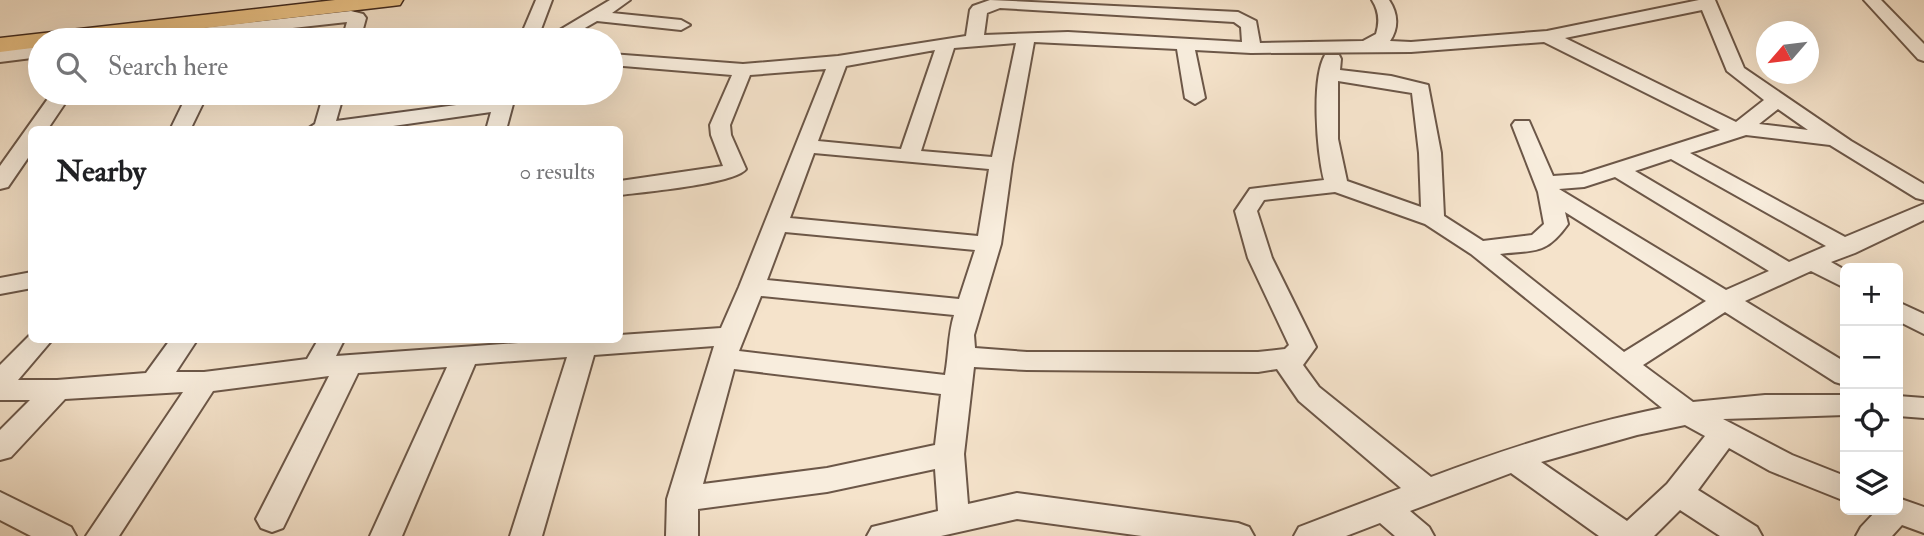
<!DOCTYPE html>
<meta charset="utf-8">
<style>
body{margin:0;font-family:"IM FELL Double Pica",serif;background:#f2f2f2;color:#202124}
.controls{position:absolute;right:21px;bottom:21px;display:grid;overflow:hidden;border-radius:10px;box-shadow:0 7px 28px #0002}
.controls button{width:63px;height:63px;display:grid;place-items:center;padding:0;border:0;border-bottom:2px solid #e0e0e0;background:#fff;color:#202124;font:35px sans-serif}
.compass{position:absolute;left:1756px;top:21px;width:63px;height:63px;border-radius:50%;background:#fff;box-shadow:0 7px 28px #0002;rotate:242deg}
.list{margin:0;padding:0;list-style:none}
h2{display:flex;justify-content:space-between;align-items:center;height:91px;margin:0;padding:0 28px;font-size:30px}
h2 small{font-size:23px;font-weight:400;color:#757577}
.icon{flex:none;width:38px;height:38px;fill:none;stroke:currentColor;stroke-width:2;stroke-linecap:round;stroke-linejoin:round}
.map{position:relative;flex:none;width:1924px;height:536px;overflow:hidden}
.search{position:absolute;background:#fff;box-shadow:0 7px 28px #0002;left:28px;top:28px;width:595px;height:77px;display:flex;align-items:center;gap:18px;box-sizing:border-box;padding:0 24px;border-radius:38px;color:#757577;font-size:26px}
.panel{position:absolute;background:#fff;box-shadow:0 7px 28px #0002;left:28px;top:126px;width:595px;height:217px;border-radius:10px}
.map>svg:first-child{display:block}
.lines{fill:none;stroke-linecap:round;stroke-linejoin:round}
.minor-casing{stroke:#6c5748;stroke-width:4}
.major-casing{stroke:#3f281d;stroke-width:3}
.minor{fill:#f8eddd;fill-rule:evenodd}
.major{fill:#eac286;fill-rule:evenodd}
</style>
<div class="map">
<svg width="1924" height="536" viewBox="0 0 1924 536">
<rect width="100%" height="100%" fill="#f5e3cb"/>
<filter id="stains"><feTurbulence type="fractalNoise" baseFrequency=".00286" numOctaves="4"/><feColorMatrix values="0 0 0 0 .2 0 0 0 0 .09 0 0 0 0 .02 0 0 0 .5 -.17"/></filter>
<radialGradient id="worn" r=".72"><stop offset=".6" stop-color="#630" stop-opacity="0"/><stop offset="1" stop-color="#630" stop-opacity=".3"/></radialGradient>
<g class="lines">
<!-- minor casing -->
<g class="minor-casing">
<g id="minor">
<polygon points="536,0 552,0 537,40 519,40"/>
<polygon points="610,0 630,0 612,13 681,20 690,25 681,30 597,21 564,40 543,40"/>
<path d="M990 0 1238 12 1256 21 1260 43 1363 41 1376 34C1380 21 1379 11 1372 0H1389C1398 13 1399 28 1390 41L1411 42 1547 31 1699 0H1715L1744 68 1851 141 1924 184V200L1916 198 1830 145 1746 135 1690 153 1845 237 1924 204V220L1855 253 1831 262 1845 270V288L1811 271 1745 301 1845 362V385L1835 382 1725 312 1643 365 1693 402 1765 395H1845V415L1723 419 1792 455 1845 476V501L1770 471 1729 448 1698 490 1757 527 1762 536H1720L1680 510 1654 536H1599L1511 473 1410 511 1429 527 1434 536H1395L1380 523 1346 536H1294L1299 527 1401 488 1299 401 1277 369 1258 372 1027 370 974 367 964 454 968 504 1017 493 1238 523 1249 527 1254 536H1142L1017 519 941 536H867L872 527 938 511 935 469 827 492 698 509V536H666L667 499 714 346 594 355 542 536H510L567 357 475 364 402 536H370L447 367 358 373 283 528 272 532 261 528 256 519 329 376 213 391 119 536H86L183 392 65 399 11 457 0 460V430L30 400H0V365L32 333V340H52L18 380H57L146 373 170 340H197L176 372H204L307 359 318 340H344L336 356 560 340H620V335L721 328 739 287 826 69 750 75 730 125 731 135 746 169C735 184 643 192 620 195V181L723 166 711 135 710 125 732 75 611 65V54L743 64 838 56 966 36 970 10 973 6ZM1000 8 1234 22 1241 27 1242 42 1068 32 984 35 987 13ZM1702 10 1727 71 1764 100 1736 122 1565 38ZM1034 42 1177 49 1185 98 1195 104 1205 98 1195 50 1251 53 1411 52 1544 42 1720 130 1582 174 1553 176 1529 121H1515L1512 125 1538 192 1544 224 1532 235 1483 241 1444 216 1441 153 1428 85 1391 76 1340 70 1341 59 1339 55H1325C1311 79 1317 152 1324 180L1250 189 1235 211 1248 258 1289 345 1285 349 1258 352H1027L975 348 974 335 1001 244 1012 164ZM1016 43 992 157 921 151 954 48ZM935 50 901 149 818 141 846 66ZM1338 81 1412 93 1419 153 1421 207 1347 181 1338 139ZM1778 109 1808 130 1759 124ZM814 153 989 169 978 236 790 218ZM1671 159 1826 246 1789 262 1635 171ZM1615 177 1769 271 1726 290 1559 189 1584 187ZM1335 192 1425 224 1471 254 1662 408C1582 424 1506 449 1431 477L1319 387 1303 365 1316 347 1272 258 1257 211 1264 200ZM1565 212 1706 301 1624 352 1500 254C1535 250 1546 255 1568 224ZM785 232 975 250 959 299 767 280ZM761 296 954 315C948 335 949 354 945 375L739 351ZM734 369 941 394 935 445 827 468 703 484ZM1685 425 1705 436 1667 484 1627 521 1541 462 1637 435Z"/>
<polygon points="1864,0 1881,0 1924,44 1924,61 1918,59"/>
<polygon points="351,11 363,14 366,18 360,40 342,40 347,22 184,40 130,40 139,35"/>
<polygon points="40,47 40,57 0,62 0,50"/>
<polygon points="52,93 72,93 47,130 32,130 32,152 8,187 0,189 0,166"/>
<polygon points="188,93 208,93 190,130 170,130"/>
<polygon points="324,93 344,93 336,121 494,100 496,93 516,93 506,130 486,130 491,112 365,130 306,130 315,124"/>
<polygon points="32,272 32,288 0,294 0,278"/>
<polygon points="1898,302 1924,314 1924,334 1898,321"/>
<polygon points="1898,396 1924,398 1924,418 1898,416"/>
<polygon points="0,492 71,527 76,536 31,536 0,520"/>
<polygon points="1898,498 1924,507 1924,533 1902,525 1892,536 1856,536 1861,527 1877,510 1898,510"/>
</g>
</g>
<!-- major casing -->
<g class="major-casing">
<polygon id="major" points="335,0 403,0 400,5 392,6 101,40 40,40 40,47 0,52 0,38"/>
</g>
<!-- minor -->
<use href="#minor" class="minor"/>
<!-- major -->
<use href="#major" class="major"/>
</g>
<rect width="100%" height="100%" filter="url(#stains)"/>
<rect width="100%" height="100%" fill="url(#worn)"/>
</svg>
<div class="controls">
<button>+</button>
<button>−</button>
<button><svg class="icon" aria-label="locate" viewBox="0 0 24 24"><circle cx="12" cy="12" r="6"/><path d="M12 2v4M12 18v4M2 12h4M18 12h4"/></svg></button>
<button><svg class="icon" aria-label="layers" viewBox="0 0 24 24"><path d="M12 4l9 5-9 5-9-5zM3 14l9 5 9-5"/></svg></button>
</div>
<svg class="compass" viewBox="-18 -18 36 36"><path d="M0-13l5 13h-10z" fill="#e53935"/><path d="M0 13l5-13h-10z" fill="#757577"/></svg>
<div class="search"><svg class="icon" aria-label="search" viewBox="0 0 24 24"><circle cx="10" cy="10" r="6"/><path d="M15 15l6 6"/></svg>Search here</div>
<section class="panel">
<h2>Nearby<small>0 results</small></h2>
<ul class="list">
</ul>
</section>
</div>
